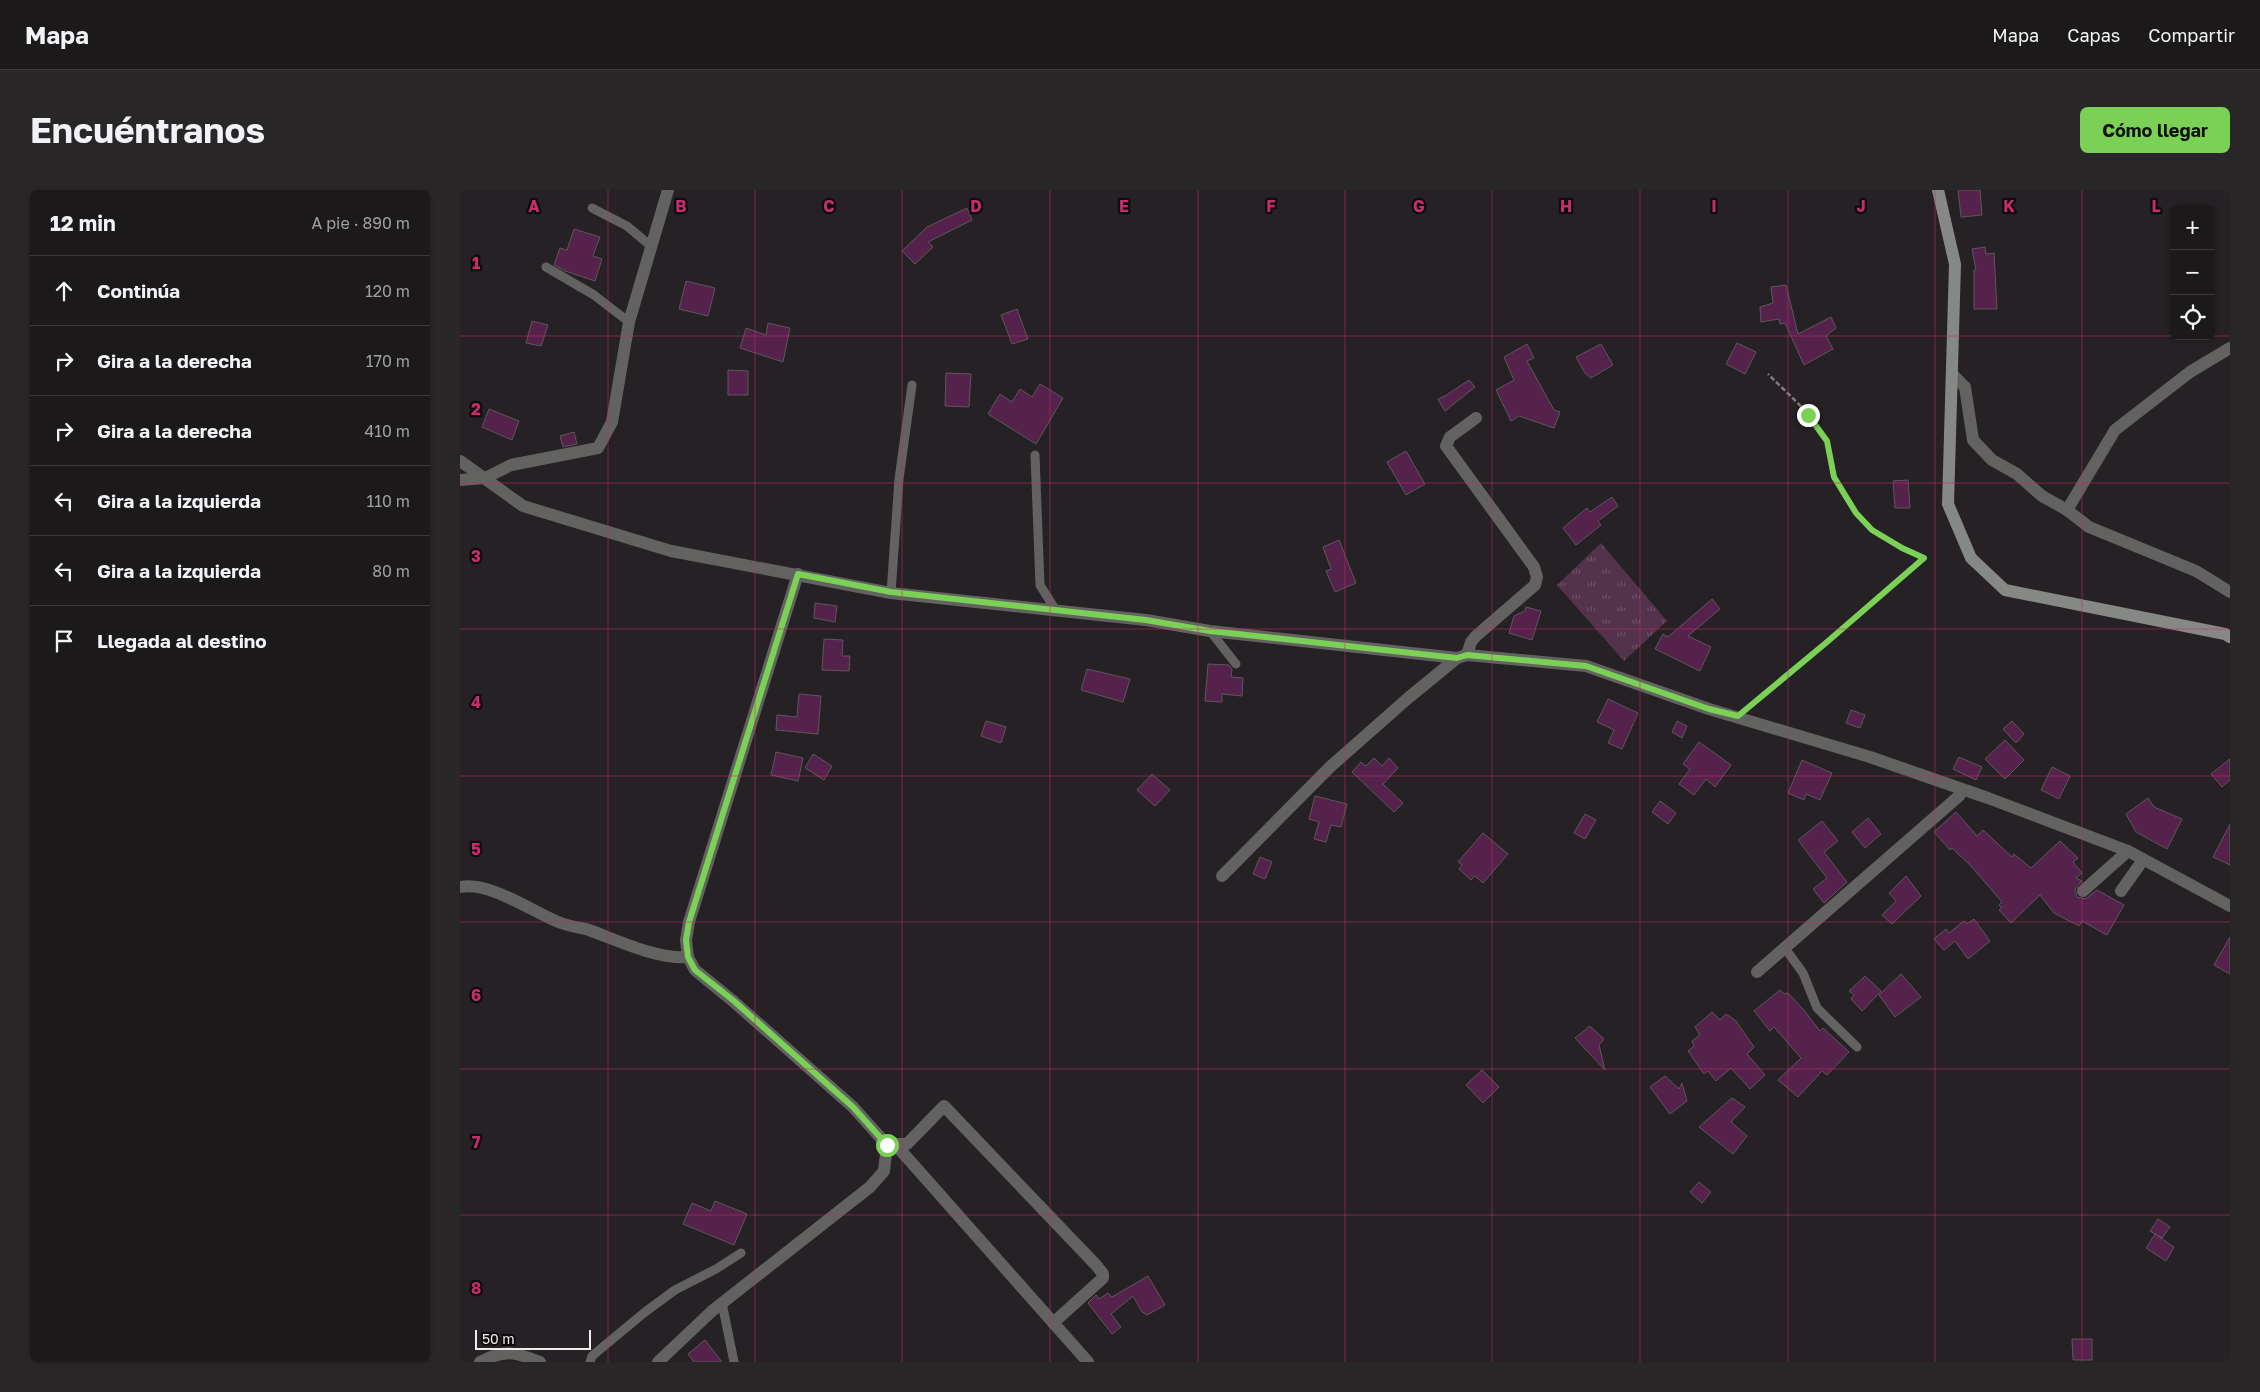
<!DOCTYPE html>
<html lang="es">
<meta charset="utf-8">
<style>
body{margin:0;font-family:"Golos Text",sans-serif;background:#292628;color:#f1f3f6}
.controls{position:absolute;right:15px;top:15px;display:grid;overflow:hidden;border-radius:8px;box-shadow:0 1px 4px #0004}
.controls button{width:45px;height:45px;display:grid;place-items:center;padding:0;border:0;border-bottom:1px solid #3a383a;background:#1c191b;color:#f1f3f6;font:25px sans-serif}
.scale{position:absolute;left:15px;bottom:12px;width:116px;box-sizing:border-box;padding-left:5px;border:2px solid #efecee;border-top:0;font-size:14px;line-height:18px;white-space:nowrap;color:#efecee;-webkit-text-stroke:4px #0d0b0d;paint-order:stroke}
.stop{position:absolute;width:15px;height:15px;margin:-11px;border:4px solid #7bd155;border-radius:50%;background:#fff}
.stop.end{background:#7bd155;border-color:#fff;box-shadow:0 1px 5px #0008}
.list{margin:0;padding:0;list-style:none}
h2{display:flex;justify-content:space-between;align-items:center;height:65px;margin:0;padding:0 20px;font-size:21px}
h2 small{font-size:16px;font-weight:400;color:#a0a0a3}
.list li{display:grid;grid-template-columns:32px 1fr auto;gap:15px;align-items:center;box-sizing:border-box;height:70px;padding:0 20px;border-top:1px solid #3a383a}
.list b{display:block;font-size:19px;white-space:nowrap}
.list em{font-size:16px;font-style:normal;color:#a0a0a3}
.icon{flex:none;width:28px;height:28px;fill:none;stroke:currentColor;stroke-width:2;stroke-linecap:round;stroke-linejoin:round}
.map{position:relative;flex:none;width:1770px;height:1172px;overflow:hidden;border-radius:8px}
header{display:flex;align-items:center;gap:30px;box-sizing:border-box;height:70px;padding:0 25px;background:#1c191b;border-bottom:1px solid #3a383a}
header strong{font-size:24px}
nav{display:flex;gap:28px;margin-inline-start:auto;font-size:18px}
.intro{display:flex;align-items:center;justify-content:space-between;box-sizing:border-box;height:120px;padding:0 30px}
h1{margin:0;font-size:35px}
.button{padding:12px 22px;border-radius:8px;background:#7bd155;color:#111;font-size:18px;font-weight:700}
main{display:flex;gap:30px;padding:0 30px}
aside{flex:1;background:#1c191b;border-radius:8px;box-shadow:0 1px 4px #0004}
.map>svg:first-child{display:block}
.park{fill:url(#park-tufts)}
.building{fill:#55224b;stroke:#5d575c}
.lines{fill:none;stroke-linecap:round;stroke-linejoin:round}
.path{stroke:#817d7f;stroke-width:2.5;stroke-dasharray:5 2.5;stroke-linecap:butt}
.service{stroke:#626361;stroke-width:9}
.minor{stroke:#626361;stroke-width:12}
.secondary{stroke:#858884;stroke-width:12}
.route{stroke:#7bd155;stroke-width:6}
.grid{fill:none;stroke:#c62d6a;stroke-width:1;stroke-opacity:0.55}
.grid-label{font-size:16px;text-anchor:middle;font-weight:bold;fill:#c62d6a;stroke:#0d0b0d;stroke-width:4.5;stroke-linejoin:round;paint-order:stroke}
</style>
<header>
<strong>Mapa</strong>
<nav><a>Mapa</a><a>Capas</a><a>Compartir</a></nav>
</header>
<div class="intro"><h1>Encuéntranos</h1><a class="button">Cómo llegar</a></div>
<main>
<aside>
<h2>12 min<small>A pie · 890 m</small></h2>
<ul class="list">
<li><svg class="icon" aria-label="ahead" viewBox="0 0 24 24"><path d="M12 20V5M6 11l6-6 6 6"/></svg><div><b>Continúa</b></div><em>120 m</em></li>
<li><svg class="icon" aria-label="right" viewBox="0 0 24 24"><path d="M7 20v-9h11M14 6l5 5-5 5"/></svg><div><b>Gira a la derecha</b></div><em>170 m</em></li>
<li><svg class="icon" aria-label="right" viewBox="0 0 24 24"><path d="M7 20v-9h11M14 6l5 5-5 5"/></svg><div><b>Gira a la derecha</b></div><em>410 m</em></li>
<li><svg class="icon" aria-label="left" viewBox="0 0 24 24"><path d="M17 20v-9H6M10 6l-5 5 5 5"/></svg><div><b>Gira a la izquierda</b></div><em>110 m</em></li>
<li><svg class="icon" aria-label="left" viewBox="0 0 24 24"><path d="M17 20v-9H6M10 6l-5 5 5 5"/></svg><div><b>Gira a la izquierda</b></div><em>80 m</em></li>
<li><svg class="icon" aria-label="arrive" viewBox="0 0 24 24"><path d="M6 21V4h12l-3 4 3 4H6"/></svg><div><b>Llegada al destino</b></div></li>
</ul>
</aside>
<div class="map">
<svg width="1770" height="1172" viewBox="0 0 1770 1172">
<defs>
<pattern id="park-tufts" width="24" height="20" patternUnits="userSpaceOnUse" patternTransform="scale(1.25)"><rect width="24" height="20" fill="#53324b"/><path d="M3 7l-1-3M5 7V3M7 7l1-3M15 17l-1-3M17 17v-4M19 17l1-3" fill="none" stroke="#6c5065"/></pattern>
</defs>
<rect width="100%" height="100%" fill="#262124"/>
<!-- park -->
<polygon class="park" points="1141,353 1207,431 1164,471 1097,395"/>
<!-- building -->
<g class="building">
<polygon points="1498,0 1520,0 1522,25 1501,27"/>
<polygon points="507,18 512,30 468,52 473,57 455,74 442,61 467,37"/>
<polygon points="114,39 140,47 133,66 142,69 135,91 105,81 94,75 100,58 107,60"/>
<polygon points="1525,57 1526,64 1534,63 1537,119 1514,119 1514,80 1516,80 1512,59"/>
<polygon points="226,91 255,98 248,126 219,119"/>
<polygon points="1326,95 1338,144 1371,127 1376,138 1366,146 1373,159 1344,175 1325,133 1320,134 1319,129 1301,132 1300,117 1313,113 1311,97"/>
<polygon points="557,119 568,149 552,154 541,125"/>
<polygon points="72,131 88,135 81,156 66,153"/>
<polygon points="308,133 330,138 323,172 280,158 286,138 306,145"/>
<polygon points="1277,153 1296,162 1285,184 1266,174"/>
<polygon points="1067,154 1074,168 1067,171 1094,220 1100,222 1094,238 1059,226 1051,231 1036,200 1054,190 1044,167"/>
<polygon points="1141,154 1153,175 1131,188 1125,183 1116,167"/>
<polygon points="268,180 288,181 288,205 268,205"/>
<polygon points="486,183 511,184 509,217 485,216"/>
<polygon points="1009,190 1015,197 985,221 978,209 985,206"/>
<polygon points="580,194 603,208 576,254 528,224 540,204 552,212 560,199 572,207"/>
<polygon points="29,219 59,231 52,250 22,237"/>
<polygon points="114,242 117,254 103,257 100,246"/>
<polygon points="946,261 965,294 946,305 927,272"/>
<polygon points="1448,290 1450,318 1435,318 1433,291"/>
<polygon points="1152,307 1158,316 1138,331 1141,335 1116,355 1103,338 1127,318 1130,322"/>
<polygon points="879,350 896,393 875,402 866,381 871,379 863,357"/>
<polygon points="1252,409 1260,419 1228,446 1251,457 1240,481 1195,459 1203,444 1208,447"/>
<polygon points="355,413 377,416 375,432 354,428"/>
<polygon points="1066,417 1081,421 1072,450 1049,443 1054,426 1065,421"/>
<polygon points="364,449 383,450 382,466 390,466 389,481 362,480"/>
<polygon points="748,474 769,475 772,479 771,487 783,488 782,506 762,504 762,512 745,511"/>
<polygon points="627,479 670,489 663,512 621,500"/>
<polygon points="339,504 361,506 358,544 316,540 317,525 337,527"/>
<polygon points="1148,509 1178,523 1162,559 1148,553 1154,540 1137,532"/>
<polygon points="1391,520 1405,525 1400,538 1386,533"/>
<polygon points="526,531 546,537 541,553 521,546"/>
<polygon points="1217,531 1227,536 1222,548 1212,542"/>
<polygon points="1552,531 1564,544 1556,553 1543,539"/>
<polygon points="1545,550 1564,570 1545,589 1525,569"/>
<polygon points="1239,552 1271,575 1255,597 1246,589 1234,605 1219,594 1230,579 1223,574"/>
<polygon points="316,562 343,568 338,591 311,585"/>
<polygon points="353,564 372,576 364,590 345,578"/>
<polygon points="1499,567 1522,577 1516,590 1493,579"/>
<polygon points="914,568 922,576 929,568 938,578 923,594 943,613 934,622 892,582 901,572 906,576"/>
<polygon points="1770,569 1770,590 1762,597 1751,584"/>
<polygon points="1342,570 1372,583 1360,610 1346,604 1344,610 1328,603"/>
<polygon points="1592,577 1610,586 1599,609 1581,600"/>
<polygon points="692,584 710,600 695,616 677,600"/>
<polygon points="855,606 887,614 881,637 871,635 866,652 854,649 859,632 849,629"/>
<polygon points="1688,608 1694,617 1722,629 1707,659 1676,642 1666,624"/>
<polygon points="1200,611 1216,623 1208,634 1192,622"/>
<polygon points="1496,622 1517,646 1523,640 1552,667 1554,664 1571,678 1600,651 1618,668 1613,672 1622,683 1616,688 1622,691 1615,699 1617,707 1625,709 1637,700 1664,715 1647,745 1622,731 1619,736 1594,723 1580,705 1551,733 1539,720 1542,718 1539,715 1542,712 1511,676 1492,658 1490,660 1474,642"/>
<polygon points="1125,624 1136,630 1125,649 1114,643"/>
<polygon points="1408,628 1421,644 1405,658 1392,642"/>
<polygon points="1362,631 1378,651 1364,662 1387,692 1364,713 1353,699 1367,688 1338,650"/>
<polygon points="1770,634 1770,675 1753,667"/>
<polygon points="1023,643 1048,664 1023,693 1015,686 1011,690 999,679 1002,675 998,672"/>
<polygon points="800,667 812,672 805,689 793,684"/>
<polygon points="1446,686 1461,706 1432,734 1422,725 1436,711 1429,703"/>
<polygon points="1514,729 1530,751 1508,769 1495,751 1484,760 1474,749 1486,739 1489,743 1504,731 1507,734"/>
<polygon points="1770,747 1770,784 1754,775"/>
<polygon points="1441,784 1461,807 1435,827 1419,805"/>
<polygon points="1405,786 1421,801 1402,821 1391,809 1394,805 1389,801"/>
<polygon points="1320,800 1324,804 1328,803 1343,819 1360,841 1363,838 1389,862 1367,885 1362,881 1338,907 1318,890 1341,868 1314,837 1310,841 1294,821"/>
<polygon points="1252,822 1260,830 1266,824 1276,831 1294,857 1287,864 1305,885 1290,899 1271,878 1256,891 1248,881 1244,884 1228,861 1234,856 1232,851 1240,845 1235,837"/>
<polygon points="1130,836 1144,849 1139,855 1145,880 1115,848"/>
<polygon points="1022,880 1039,897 1023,913 1006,895"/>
<polygon points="1205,886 1219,899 1222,893 1227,911 1210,924 1190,897"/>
<polygon points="1272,908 1285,917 1271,932 1287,946 1273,964 1239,937"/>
<polygon points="1239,992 1251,1002 1242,1013 1230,1002"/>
<polygon points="255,1011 287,1024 274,1055 223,1034 232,1013 251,1021"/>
<polygon points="1698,1029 1710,1037 1702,1048 1690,1041"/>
<polygon points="1695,1044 1714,1057 1706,1071 1686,1058"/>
<polygon points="688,1086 705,1115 687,1125 682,1122 673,1106 651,1124 661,1137 652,1144 628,1113 636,1105 639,1109 648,1103 652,1107"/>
<polygon points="1612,1149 1632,1149 1632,1170 1613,1170"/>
<polygon points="245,1150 262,1172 234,1172 228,1164"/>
</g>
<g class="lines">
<!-- path -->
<path class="path" d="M1288 517 1367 453 1464 367C1423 350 1393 331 1375 288 1370 276 1372 262 1366 250 1353 225 1328 204 1308 184"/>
<!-- service -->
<g class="service">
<polyline points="132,18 167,36 192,57"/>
<polyline points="86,77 134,105 169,132"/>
<polyline points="575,265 580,395 595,419"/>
<polyline points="431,403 439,289 452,195"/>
<polyline points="750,441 776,474"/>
<polyline points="1324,757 1343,783 1357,818 1397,857"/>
<polyline points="262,1113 274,1172"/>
<polyline points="130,1172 132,1166 185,1122 215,1100 256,1079 281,1063"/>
</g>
<!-- minor -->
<g class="minor">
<polyline points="1492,184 1505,197 1513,250 1532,270 1557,284 1582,306 1607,320 1655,240 1730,182 1770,158"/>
<polyline points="0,271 63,316 211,361 431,403 686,430 750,441 997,468 1007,465 1126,476 1249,519 1410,567 1528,608 1668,661 1770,716"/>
<polyline points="0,290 25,288 51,275 138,258 152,232 169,132 208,0"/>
<polyline points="1607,320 1629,337 1736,381 1770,402"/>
<polyline points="1007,465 1011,452 1016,446 1075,395 1077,387 1074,377 986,256 990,247 1016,228"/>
<polyline points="762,686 870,577 947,509 997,468"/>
<path d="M0 697C28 691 70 720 96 731 106 736 118 737 129 740 157 750 198 770 228 767"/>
<polyline points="1623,701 1668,661"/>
<polyline points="1661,701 1683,670"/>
<polyline points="1297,782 1499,606 1503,600"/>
<polyline points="432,954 435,954 628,1172"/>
<polyline points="435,954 447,954 484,916 636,1075 643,1084 643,1088 593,1133"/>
<path d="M20 1172C45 1159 55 1162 80 1172"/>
<polyline points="198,1172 252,1121 410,997 424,981 427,955 393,917 273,811 235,780 228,767 226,750 229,732 338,384"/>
</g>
<!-- secondary -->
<polyline class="secondary" points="1478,0 1495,74 1488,314 1511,368 1545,400 1765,444 1770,447"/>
</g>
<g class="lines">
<!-- route -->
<polyline class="route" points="427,955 393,917 274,811 235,780 228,767 226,750 229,732 338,384 431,402 686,430 750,441 997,468 1007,465 1126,476 1249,519 1278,526 1367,452 1464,368 1442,358 1412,340 1396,323 1374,287 1367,251 1348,225"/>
</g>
<!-- grid -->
<path class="grid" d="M148 0V1172M295 0V1172M442 0V1172M590 0V1172M738 0V1172M885 0V1172M1032 0V1172M1180 0V1172M1328 0V1172M1475 0V1172M1622 0V1172M0 146H1770M0 293H1770M0 439H1770M0 586H1770M0 732H1770M0 879H1770M0 1025H1770"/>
<g class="grid-label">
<text x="74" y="22">A</text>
<text x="221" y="22">B</text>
<text x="369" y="22">C</text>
<text x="516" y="22">D</text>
<text x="664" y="22">E</text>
<text x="811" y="22">F</text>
<text x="959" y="22">G</text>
<text x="1106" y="22">H</text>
<text x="1254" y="22">I</text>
<text x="1401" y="22">J</text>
<text x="1549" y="22">K</text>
<text x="1696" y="22">L</text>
<text x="16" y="79">1</text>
<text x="16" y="225">2</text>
<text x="16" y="372">3</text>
<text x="16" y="518">4</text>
<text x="16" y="665">5</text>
<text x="16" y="811">6</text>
<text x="16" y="958">7</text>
<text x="16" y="1104">8</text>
</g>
</svg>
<div class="controls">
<button>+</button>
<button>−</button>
<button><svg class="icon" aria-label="locate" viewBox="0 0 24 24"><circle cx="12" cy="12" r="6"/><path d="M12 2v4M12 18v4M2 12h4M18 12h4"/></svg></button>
</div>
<div class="scale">50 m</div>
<div class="stop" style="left:427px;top:955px"></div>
<div class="stop end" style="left:1348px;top:225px"></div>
</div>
</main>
